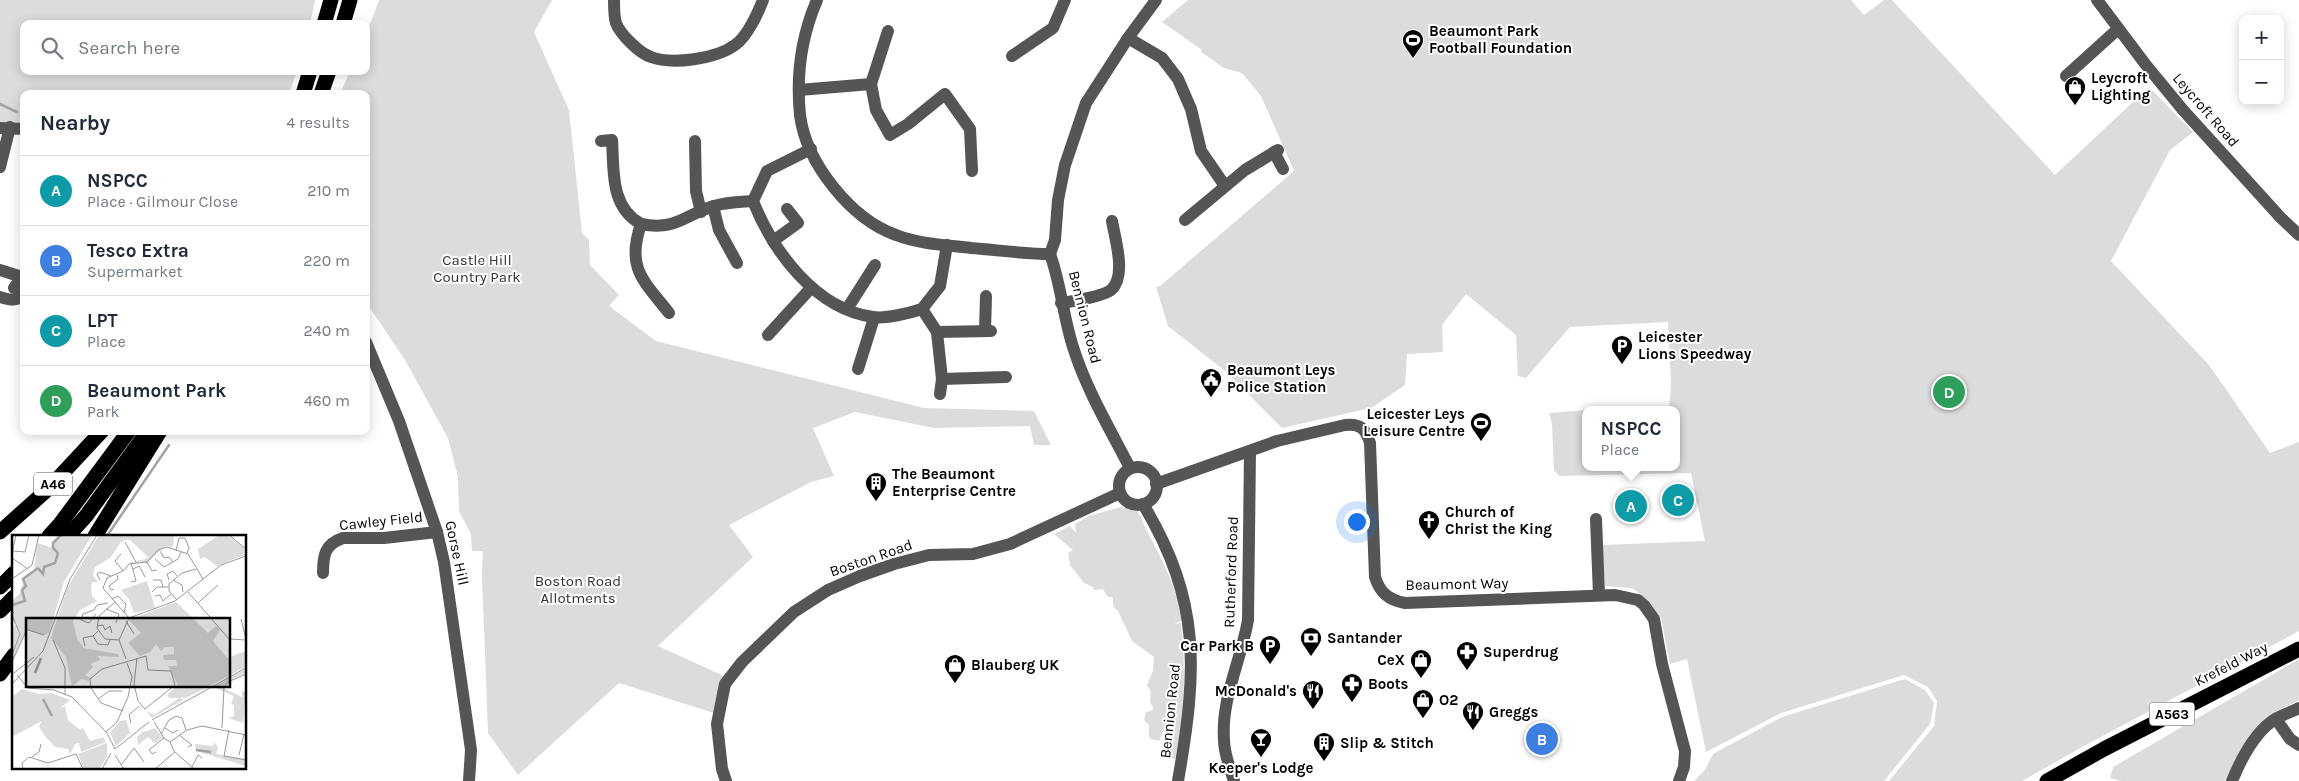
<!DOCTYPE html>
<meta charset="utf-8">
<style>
body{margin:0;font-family:Karla,sans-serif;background:#f6f6f7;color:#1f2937}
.controls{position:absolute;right:15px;top:15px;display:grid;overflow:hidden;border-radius:10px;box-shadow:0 2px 12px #0003}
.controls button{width:45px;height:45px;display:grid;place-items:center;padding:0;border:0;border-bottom:1px solid #e0e1e3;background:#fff;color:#1f2937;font:25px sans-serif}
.you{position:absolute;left:1356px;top:521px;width:18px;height:18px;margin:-12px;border:4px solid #fff;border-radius:50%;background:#1a73e8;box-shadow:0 0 0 8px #1a73e833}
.badge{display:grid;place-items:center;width:32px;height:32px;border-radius:50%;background:#0f766e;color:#fff;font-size:16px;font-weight:700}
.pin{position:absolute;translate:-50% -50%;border:2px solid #fff;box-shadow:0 1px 5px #0006}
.popup{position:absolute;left:1582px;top:406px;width:98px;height:65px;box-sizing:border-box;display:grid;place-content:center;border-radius:10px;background:#fff;filter:drop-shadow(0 1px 4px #0005);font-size:16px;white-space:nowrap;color:#747a83}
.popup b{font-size:19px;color:#1f2937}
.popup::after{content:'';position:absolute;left:50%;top:100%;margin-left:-10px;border:10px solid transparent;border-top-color:#fff}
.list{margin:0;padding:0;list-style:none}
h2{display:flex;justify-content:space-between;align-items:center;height:65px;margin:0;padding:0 20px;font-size:21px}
h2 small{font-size:16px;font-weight:400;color:#747a83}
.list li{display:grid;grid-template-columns:32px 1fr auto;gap:15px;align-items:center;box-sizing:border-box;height:70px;padding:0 20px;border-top:1px solid #e0e1e3}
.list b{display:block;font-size:19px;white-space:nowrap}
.list p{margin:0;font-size:16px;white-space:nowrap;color:#747a83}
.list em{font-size:16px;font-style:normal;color:#747a83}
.icon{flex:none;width:28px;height:28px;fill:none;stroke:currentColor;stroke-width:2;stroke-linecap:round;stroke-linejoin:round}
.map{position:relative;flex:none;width:2299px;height:781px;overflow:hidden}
.search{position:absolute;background:#fff;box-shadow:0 2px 12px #0003;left:20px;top:20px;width:350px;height:55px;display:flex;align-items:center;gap:12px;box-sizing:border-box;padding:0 18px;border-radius:10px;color:#747a83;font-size:19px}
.panel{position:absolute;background:#fff;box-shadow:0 2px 12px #0003;left:20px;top:90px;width:350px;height:345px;border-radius:10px}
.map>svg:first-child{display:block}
.green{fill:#dcdcdc;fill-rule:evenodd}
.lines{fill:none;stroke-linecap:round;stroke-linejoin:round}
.stream{stroke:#a3a3a3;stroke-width:2.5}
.minor{stroke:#555;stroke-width:12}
.highway{stroke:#000;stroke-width:15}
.labels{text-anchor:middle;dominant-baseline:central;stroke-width:4;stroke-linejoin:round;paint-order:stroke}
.shield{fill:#fff;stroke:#4c4c4c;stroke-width:1}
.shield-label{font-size:14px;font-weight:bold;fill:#000}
.poi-label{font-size:15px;font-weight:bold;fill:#000;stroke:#fff;text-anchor:start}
.street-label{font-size:15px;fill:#000;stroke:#fff}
.park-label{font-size:15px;fill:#333;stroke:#fff}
.inset-river{fill:none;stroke:#a3a3a3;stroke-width:2.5}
.inset-road{fill:none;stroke:#999;stroke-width:1}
.view{fill:#000;fill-opacity:0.15;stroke:#000;stroke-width:2.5}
.inset-edge{fill:none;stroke:#000;stroke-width:2.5}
</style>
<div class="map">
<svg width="2299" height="781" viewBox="0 0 2299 781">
<rect width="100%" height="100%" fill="#fff"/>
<!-- green -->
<g class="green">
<polygon points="0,0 315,0 310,24 24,24 24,71 297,71 289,94 24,94 24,126 0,125"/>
<polygon points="379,0 552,0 534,32 569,110 582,233 589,240 590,265 619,295 609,306 656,341 924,408 1034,411 1051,445 1034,445 1030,426 934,428 855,412 813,428 834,476 811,482 729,525 753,557 658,646 726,677 714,713 619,683 518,775 488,733 482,575 483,551 472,551 471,534 459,511 458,477 448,438 405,360 366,302 366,94 340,94 350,71 366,71 366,35"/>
<path d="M1188 0H1851L1864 15 1884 0H1892L2055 175 2149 87 2193 132 2170 150 2111 261 2209 365 2270 453 2299 442V631L2082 747 2022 781H1889L1934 726 1937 701 1928 687 1904 675 1781 713 1706 752 1687 659 1670 664 1661 618 1649 601 1632 588 1605 586 1602 545 1705 541 1691 473 1559 476 1554 470 1552 424 1549 413 1612 408 1669 409 1671 384 1668 322 1570 327 1526 378 1518 376 1516 335 1466 294 1442 325 1443 352 1407 354 1405 385 1371 408 1282 428 1225 371 1168 326 1156 287 1160 286 1294 171 1261 96 1242 73 1224 68 1201 52 1202 50 1162 22ZM1586 410H1676V467H1586Z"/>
<path d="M1121 507 1137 511C1142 517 1143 524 1147 531 1162 560 1178 588 1181 621L1174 624 1181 623C1186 667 1185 715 1175 759L1171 758 1174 714 1172 718 1171 732 1164 729 1159 741 1151 739 1149 737V725L1144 720 1146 712 1152 711 1153 707 1150 702 1151 692 1147 685 1153 671 1154 657 1132 641 1118 611 1113 606V598L1107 596 1103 589 1094 590 1093 587 1084 583 1070 565 1068 553 1073 550 1054 534 1070 526 1076 533 1075 524 1089 516Z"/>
<polygon points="2299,659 2299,700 2275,712 2241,748 2225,781 2121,781 2110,778 2113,767"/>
<polygon points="1905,679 1925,690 1934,703 1930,724 1884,781 1694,781 1705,770 1713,754 1782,717"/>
</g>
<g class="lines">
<!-- stream -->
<g class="stream">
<polyline points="0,104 17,112"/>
<polyline points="107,536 169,445"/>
</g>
<!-- minor -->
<g class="minor">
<path d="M614 0C614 6 614 17 616 23 620 34 639 53 651 57 672 65 716 59 735 45 747 37 758 13 763 0"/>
<path d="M817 0C801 37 796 75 800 115 806 163 851 219 896 235 919 244 946 245 971 248 997 250 1024 254 1050 254"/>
<polyline points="2097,0 2146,65 2183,110 2281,218 2299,235"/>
<polyline points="1128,38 1162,58 1178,79 1191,109 1201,151 1225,186"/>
<polyline points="1012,56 1053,28 1065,0"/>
<polyline points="2066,76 2118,29"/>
<polyline points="871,84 888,31"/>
<polyline points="799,90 871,84 876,110 890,135 908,124 945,94 970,129 972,171"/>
<polyline points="0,128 24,129"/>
<path d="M601 141 612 140C614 171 610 207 641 224"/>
<polyline points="695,141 696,191 701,212"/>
<path d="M811 149 767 171 753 201C773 251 815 309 873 317 885 319 910 313 922 309L940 286 947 245"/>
<polyline points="1274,152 1283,169"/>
<polyline points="0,167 10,127"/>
<polyline points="713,206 719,230 737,263"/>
<polyline points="1185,220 1245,170 1278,150"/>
<polyline points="773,241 798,223 787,209"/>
<polyline points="1050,254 1055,240 1058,200 1065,165 1086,103 1128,38 1156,0"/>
<path d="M1050 254C1061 284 1063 316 1073 347 1086 389 1110 429 1130 468"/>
<polyline points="0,270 22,277"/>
<polyline points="14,288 24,274"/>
<path d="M0 297C10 300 16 302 24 294"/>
<path d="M1061 303C1073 301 1102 297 1111 290 1127 276 1115 239 1112 221"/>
<polyline points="847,309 875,265"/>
<polyline points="922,309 937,332 942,379 940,394"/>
<path d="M669 313C643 280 626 268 641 224 676 231 684 215 714 206 727 202 740 202 753 201"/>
<polyline points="985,331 986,296"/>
<polyline points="937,332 991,331"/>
<polyline points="768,335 811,288"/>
<polyline points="366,342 399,421 437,532 444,562 471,750 469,781"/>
<polyline points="858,369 874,318"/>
<polyline points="942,379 1006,377"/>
<circle cx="1138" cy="486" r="19"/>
<path d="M1156 484 1277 441 1345 425C1360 423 1366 429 1370 443L1375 577C1380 593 1389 600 1405 603L1615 595 1638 600 1644 605 1654 619 1662 664 1685 751 1684 767 1679 781"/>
<path d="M1143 504C1202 602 1197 672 1178 781"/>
<polyline points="1596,519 1599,595"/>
<path d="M323 573C323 555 325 544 343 538H384L437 532"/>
<polyline points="2276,719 2290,739 2299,745"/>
<polyline points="726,781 722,769 717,724 725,684 742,662 794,612 828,590 860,576 894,564 929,555 973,554 1010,544 1120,493"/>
<path d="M1234 781C1230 768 1224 754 1224 740 1221 698 1241 661 1248 620L1250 451"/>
<path d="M2232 781C2241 759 2256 730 2277 718 2284 714 2292 712 2299 708"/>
</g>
<!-- highway -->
<g class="highway">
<polyline points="324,24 331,0"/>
<polyline points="343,24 350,0"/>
<polyline points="303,94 310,71"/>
<polyline points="321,94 329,71"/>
<polyline points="0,532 48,489 102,431"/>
<polyline points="49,536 60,524 129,431"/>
<polyline points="68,536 86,516 148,431"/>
<polyline points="95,536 160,431"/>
<polyline points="0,587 14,573"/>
<polyline points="0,611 14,597"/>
<polyline points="0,674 14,655"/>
<polyline points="2047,781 2104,749 2299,649"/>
</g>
</g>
<!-- icons -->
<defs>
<g id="stadium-pin" transform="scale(1.125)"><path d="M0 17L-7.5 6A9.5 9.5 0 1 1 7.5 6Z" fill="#000" stroke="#fff"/><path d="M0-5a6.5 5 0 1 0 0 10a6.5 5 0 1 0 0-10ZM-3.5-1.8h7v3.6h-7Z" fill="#fff"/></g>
<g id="shop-pin" transform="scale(1.125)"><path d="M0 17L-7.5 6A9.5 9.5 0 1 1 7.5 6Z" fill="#000" stroke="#fff"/><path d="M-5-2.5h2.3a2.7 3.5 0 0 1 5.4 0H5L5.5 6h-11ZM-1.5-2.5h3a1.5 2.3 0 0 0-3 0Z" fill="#fff"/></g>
<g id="parking-pin" transform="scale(1.125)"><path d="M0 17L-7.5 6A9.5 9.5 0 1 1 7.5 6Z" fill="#000" stroke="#fff"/><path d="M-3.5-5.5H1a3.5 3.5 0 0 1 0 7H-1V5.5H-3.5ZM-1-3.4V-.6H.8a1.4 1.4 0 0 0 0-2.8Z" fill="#fff"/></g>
<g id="civic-pin" transform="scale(1.125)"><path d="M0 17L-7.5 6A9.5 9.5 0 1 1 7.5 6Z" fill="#000" stroke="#fff"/><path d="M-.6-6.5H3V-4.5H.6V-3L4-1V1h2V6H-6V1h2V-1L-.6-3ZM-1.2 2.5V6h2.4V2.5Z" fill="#fff"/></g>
<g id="building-pin" transform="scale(1.125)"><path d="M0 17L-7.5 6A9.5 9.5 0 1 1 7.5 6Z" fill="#000" stroke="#fff"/><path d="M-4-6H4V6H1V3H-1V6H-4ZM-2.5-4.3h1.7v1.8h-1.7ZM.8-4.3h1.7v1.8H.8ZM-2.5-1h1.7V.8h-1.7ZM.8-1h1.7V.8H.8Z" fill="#fff"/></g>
<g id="church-pin" transform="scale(1.125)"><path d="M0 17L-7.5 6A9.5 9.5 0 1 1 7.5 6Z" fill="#000" stroke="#fff"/><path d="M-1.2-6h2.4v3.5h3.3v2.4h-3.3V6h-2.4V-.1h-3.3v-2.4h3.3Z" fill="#fff"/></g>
<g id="bank-pin" transform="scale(1.125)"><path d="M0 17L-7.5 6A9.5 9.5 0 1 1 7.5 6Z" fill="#000" stroke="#fff"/><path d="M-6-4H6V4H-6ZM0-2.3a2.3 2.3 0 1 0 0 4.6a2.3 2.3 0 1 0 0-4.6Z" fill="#fff"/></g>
<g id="pharmacy-pin" transform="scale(1.125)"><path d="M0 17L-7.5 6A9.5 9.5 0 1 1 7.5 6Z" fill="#000" stroke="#fff"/><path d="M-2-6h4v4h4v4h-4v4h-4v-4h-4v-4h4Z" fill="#fff"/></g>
<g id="restaurant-pin" transform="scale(1.125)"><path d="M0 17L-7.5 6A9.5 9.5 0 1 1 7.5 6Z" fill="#000" stroke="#fff"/><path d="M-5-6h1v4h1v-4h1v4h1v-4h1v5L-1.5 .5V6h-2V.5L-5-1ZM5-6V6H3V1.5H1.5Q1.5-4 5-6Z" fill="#fff"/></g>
<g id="bar-pin" transform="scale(1.125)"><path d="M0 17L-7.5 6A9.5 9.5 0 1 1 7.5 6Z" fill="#000" stroke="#fff"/><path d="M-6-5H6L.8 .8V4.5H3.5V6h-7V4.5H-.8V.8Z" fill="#fff"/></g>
</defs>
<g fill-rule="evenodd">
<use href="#stadium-pin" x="1413" y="40"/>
<use href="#shop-pin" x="2075" y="87"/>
<use href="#parking-pin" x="1622" y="346"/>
<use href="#civic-pin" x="1211" y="379"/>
<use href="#stadium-pin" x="1481" y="423"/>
<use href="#building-pin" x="876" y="483"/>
<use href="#church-pin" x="1429" y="521"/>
<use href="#bank-pin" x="1311" y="638"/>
<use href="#parking-pin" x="1270" y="646"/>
<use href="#pharmacy-pin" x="1467" y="652"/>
<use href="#shop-pin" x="1421" y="660"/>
<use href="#shop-pin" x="955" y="665"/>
<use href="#pharmacy-pin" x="1352" y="684"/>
<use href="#restaurant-pin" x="1313" y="691"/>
<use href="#shop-pin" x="1423" y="700"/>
<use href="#restaurant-pin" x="1473" y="712"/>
<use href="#bar-pin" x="1261" y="739"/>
<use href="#building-pin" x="1324" y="743"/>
</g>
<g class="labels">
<!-- shield labels -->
<g class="shield">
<rect x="34" y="472.5" width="38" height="23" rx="4"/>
<rect x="2149.5" y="702.5" width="45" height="23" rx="4"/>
</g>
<g class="shield-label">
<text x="53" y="484">A46</text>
<text x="2172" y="714">A563</text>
</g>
<!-- poi labels -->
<g class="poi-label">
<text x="1429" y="31">Beaumont Park<tspan x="1429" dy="17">Football Foundation</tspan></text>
<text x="2091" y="78">Leycroft<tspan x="2091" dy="17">Lighting</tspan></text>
<text x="1638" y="337">Leicester<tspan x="1638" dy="17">Lions Speedway</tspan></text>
<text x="1227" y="370">Beaumont Leys<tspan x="1227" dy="17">Police Station</tspan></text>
<text x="1465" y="414" text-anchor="end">Leicester Leys<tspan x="1465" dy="17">Leisure Centre</tspan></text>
<text x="892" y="474">The Beaumont<tspan x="892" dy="17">Enterprise Centre</tspan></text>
<text x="1445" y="512">Church of<tspan x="1445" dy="17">Christ the King</tspan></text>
<text x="1327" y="638">Santander</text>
<text x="1254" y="646" text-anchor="end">Car Park B</text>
<text x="1483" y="652">Superdrug</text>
<text x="1405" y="660" text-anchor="end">CeX</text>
<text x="971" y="665">Blauberg UK</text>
<text x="1368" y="684">Boots</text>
<text x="1297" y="691" text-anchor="end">McDonald's</text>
<text x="1439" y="700">O2</text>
<text x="1489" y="712">Greggs</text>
<text x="1340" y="743">Slip &amp; Stitch</text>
<text x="1261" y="768" text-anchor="middle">Keeper's Lodge</text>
</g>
<!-- street labels -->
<g class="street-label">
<text transform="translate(2206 110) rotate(49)">Leycroft Road</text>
<text transform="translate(1085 317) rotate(76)">Bennion Road</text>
<text transform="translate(381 521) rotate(-6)">Cawley Field</text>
<text transform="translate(457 553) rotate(78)">Gorse Hill</text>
<text transform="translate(871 558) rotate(-19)">Boston Road</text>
<text transform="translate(1231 572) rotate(-88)">Rutherford Road</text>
<text transform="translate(1457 584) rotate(-1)">Beaumont Way</text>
<text transform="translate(2231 664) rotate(-27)">Krefeld Way</text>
<text transform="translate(1170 711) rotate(-84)">Bennion Road</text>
</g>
<!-- park labels -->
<g class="park-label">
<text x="477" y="260">Castle Hill<tspan x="477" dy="17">Country Park</tspan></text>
<text x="578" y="581">Boston Road<tspan x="578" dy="17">Allotments</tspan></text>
</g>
</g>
<!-- overview -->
<g transform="translate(12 535)">
<rect width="234" height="234" fill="#fff"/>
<path d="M49 0H80L52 47 37 98 33 100 11 94 14 95 0 127V93L4 89 0 85V66L8 58 12 44 22 37 25 8 41 13 42 6ZM87 0H162L161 12 153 11 135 28H116L137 23 118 5H114L109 7 98 23 83 32 81 41 86 47H80L79 52 80 61 85 66 68 75 61 86 65 104 72 113 106 119 107 122 86 121 88 125 79 129 81 132 73 140 78 143 77 146 69 144 60 152 54 122 39 103 55 53ZM207 0H215L232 13V20L205 31 193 22 188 24 186 14ZM135 46 143 73 122 78 117 64 109 55ZM164 67 196 98 204 91 208 95 201 106 215 123 234 116V132L174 163 168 162 171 165 140 183 134 176 142 180 167 163H157L155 160 166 150 156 131H165L164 125H152L151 120 162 119V112H153L149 116 144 109 138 117 128 121 116 108 129 98 117 85ZM234 134V138L222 143 211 153 230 162V156L234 157 231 188 216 183 222 181V170L219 169 222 161 201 152ZM10 154 27 159 39 158 58 165 48 173 53 171 56 185 68 195 71 193 78 206 91 202 94 207 69 217 67 208 63 209 58 220 56 214 43 212 32 200 27 191 30 186 0 202V162ZM114 185 118 198 104 211 98 198 108 186ZM143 193 151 203 143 208 136 202 126 210 125 202 131 197ZM202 207 206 212 204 219 234 224V231L184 216 183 209 201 211ZM95 208V222L87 234H72L66 219Z" fill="#dcdcdc"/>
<path class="inset-river" d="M26 33 31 39 32 32 43 28 46 18 41 13V8L49 0M0 70 13 66 10 55 14 51 11 44 26 33M23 138 29 123M31 164 40 181M184 215 199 217"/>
<path class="inset-road" d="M217 0 234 14M113 7 124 27M1 16 13 17 17 0M148 16 152 23 157 22 161 27M164 16 167 3H173L177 13 175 18M0 18 4 0M109 19 103 26 111 36M0 23 16 34M143 24 152 32 166 24 169 17M135 27 140 36 145 35M119 28 124 46 119 47M121 34 127 31 133 42M0 44 20 30 27 0M88 45 85 39 88 37 99 41M141 45H149L151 52M157 45 155 39 161 36 165 41M161 45 170 50 171 57M102 54 99 55 97 51 106 44 105 40M140 57 145 52H156M176 57 217 104 234 105M143 61 148 60 151 66 159 59M100 64 106 61 114 69 112 78M165 65 157 56V49L170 38 184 34M103 67 87 81 85 93 93 104 107 105M186 68 206 50M94 74 107 79 104 88M82 75 71 79 69 85 77 88 84 79M82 75 85 70 96 68M0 80 8 99 0 120M117 83 91 53 95 43 111 36 117 29 135 27 146 15 155 12 176 19 191 44M229 84 234 104M114 86 122 99M85 91 91 90 93 95 98 91 100 98M13 94 32 100M86 96 81 101 86 109 96 110 98 105M41 105 53 133V160M73 111 71 103 81 101M125 123 122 149 126 166 133 174M114 124 107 105 117 83 163 66 209 30 234 21M0 127 15 94M2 138 22 122M5 140 16 153 42 155 60 162 95 198 103 214M0 149 31 116 58 44 85 0M86 164 97 156H110M111 176 89 168 79 153 78 144 90 134 134 121 136 135 159 136 163 150 133 174M140 185 234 133M142 187 152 203 158 207M119 188 117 180 127 171M153 193 161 198 166 195M210 193 212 152 216 147 234 139M217 195 212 221 234 225M94 197 105 187 116 162 120 142 115 128M149 199 157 185 164 181 170 183 174 195M167 200 180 210 176 212M158 207 175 195 190 191 234 200M158 207 162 216 182 234M103 214 137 187M144 217 140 219 137 215 152 203M103 220 112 234M227 220 232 199M20 222 27 217 29 209M109 230 122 213 132 227M180 232 186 220 190 223M11 234 10 228 17 222 36 228 64 219 71 234M90 234 99 218M143 234 163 217"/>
<path class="view" d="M14 83H218V152H14Z"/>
<rect width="234" height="234" class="inset-edge"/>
</g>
</svg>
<div class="controls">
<button>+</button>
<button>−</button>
</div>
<div class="you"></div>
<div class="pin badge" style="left:1631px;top:506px;background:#0f9aa8">A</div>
<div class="popup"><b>NSPCC</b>Place</div>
<div class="pin badge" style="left:1542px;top:739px;background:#3f7fe0">B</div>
<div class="pin badge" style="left:1678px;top:500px;background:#0f9aa8">C</div>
<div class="pin badge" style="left:1949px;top:392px;background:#2e9e5b">D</div>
<div class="search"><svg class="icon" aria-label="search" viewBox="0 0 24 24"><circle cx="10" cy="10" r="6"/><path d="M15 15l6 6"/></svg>Search here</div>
<section class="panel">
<h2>Nearby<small>4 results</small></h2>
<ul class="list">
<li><span class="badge" style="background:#0f9aa8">A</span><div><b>NSPCC</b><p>Place · Gilmour Close</p></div><em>210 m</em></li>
<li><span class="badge" style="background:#3f7fe0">B</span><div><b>Tesco Extra</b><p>Supermarket</p></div><em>220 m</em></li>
<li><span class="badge" style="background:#0f9aa8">C</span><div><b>LPT</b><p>Place</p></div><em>240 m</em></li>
<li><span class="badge" style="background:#2e9e5b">D</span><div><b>Beaumont Park</b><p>Park</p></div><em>460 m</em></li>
</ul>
</section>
</div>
